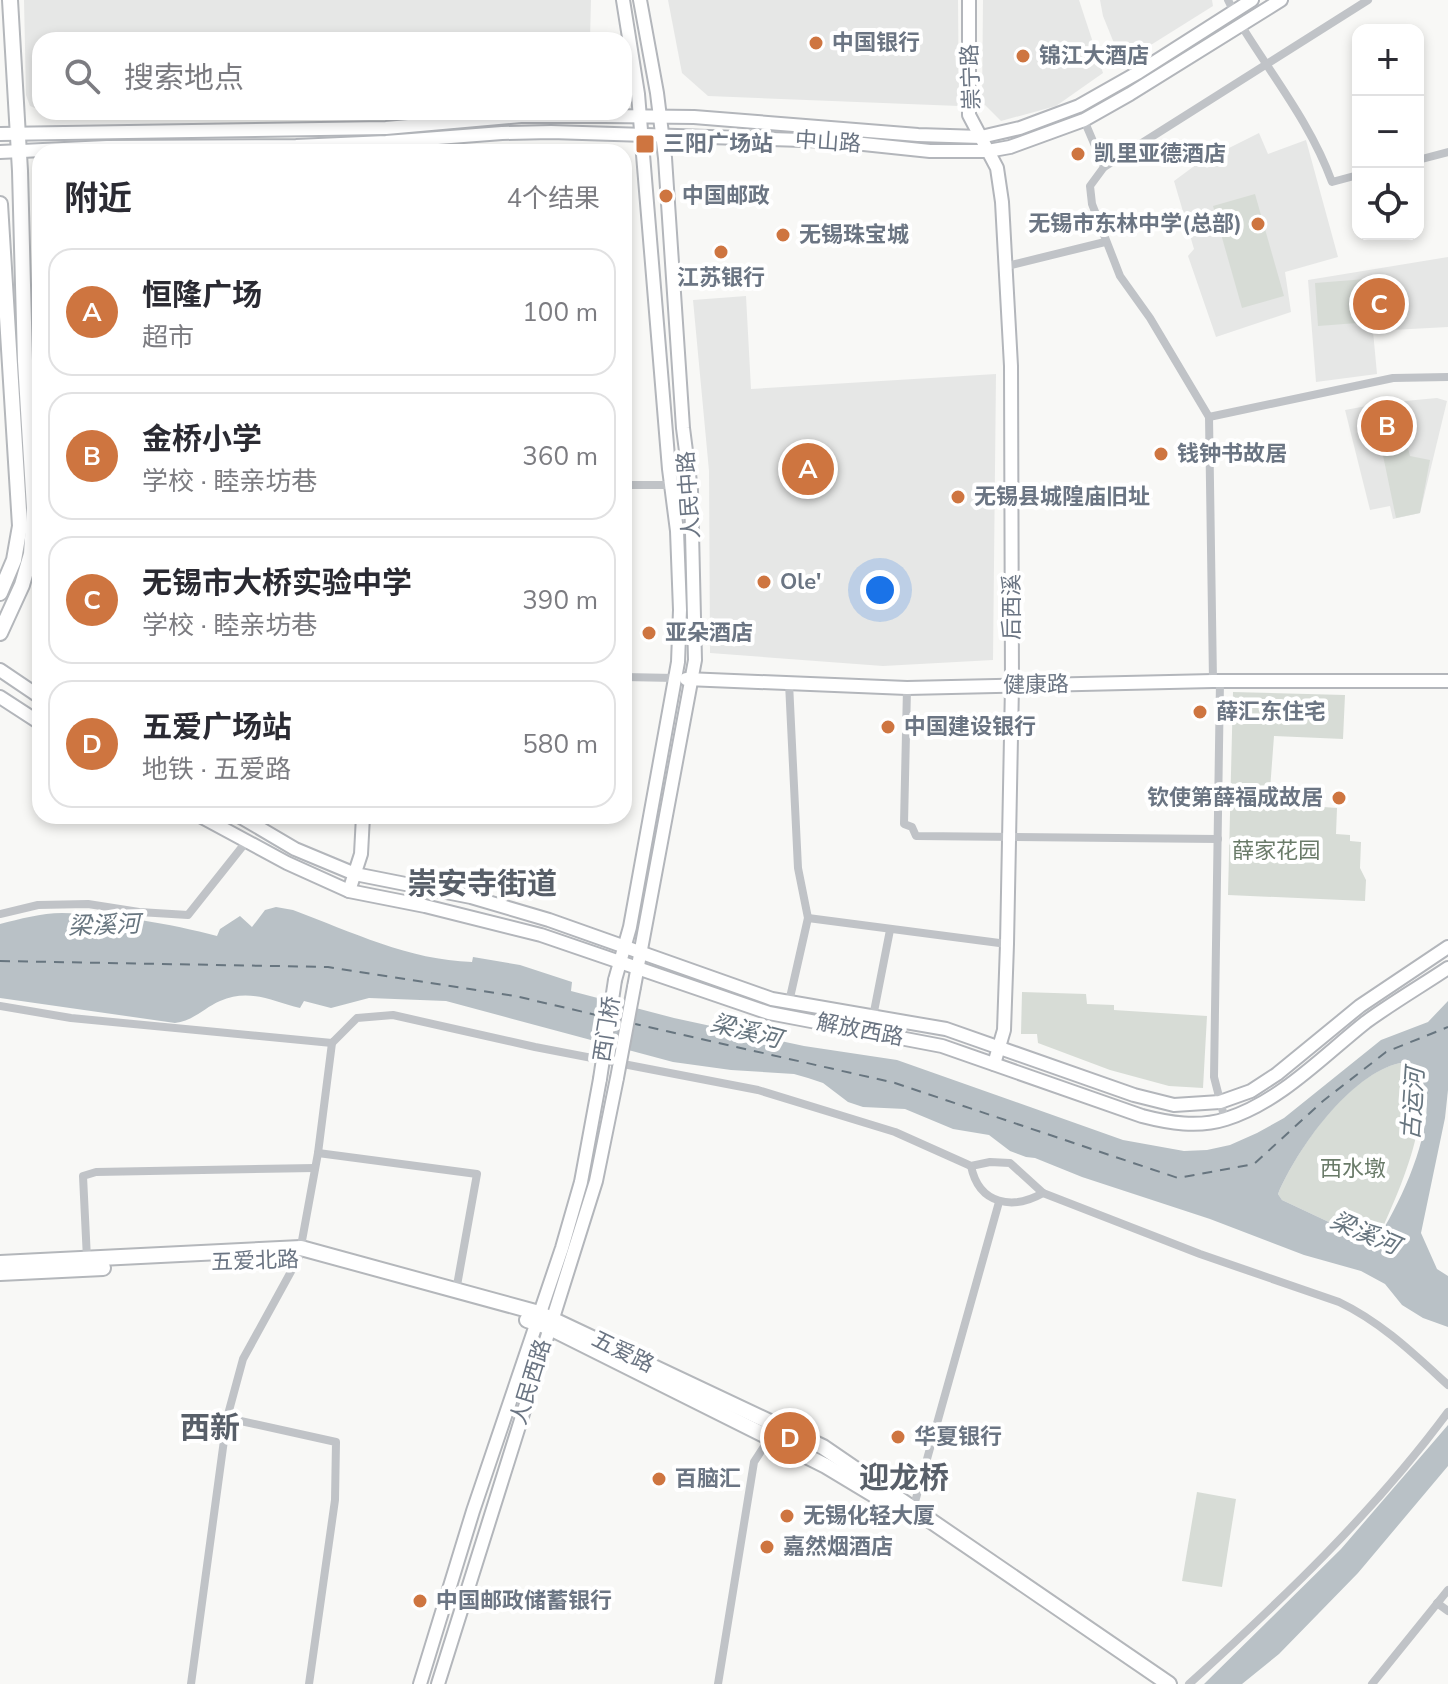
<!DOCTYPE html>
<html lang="zh">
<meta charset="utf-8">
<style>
body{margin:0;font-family:"Nunito Sans","Noto Sans SC",sans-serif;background:#f7f7f7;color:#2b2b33}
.controls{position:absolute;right:24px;top:24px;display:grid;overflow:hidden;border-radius:16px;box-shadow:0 4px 12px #0003}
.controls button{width:72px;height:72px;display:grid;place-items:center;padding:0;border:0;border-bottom:2px solid #e1e1e2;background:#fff;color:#2b2b33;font:40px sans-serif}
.you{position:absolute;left:880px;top:590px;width:28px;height:28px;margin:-20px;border:6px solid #fff;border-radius:50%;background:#1a73e8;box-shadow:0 0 0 12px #1a73e833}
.badge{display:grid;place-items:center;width:52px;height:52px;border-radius:50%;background:#ce7540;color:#fff;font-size:26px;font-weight:700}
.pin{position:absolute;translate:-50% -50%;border:4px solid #fff;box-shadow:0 2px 8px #0006}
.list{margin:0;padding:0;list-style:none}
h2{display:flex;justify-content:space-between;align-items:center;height:104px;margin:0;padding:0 32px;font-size:34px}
h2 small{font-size:26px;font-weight:400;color:#7c7c81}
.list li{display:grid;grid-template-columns:52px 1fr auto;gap:24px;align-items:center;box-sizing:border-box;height:128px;margin:0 16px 16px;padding:0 16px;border:2px solid #e1e1e2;border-radius:24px}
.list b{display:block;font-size:30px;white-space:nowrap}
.list p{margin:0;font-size:26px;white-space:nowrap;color:#7c7c81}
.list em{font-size:26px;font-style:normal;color:#7c7c81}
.icon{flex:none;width:44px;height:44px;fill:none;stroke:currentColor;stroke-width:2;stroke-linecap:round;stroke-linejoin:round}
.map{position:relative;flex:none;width:1448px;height:1684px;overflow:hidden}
.search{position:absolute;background:#fff;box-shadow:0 4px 12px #0003;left:32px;top:32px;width:600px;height:88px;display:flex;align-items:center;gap:20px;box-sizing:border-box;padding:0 28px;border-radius:24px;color:#7c7c81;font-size:30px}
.panel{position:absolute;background:#fff;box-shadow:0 4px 12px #0003;left:32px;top:144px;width:600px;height:680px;border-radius:24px}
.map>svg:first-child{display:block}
.built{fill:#e6e7e6}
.green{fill:#d7dcd6}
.water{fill:#b9c1c6;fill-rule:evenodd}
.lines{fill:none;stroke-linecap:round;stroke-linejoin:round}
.ferry{stroke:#67757f;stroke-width:2;stroke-dasharray:10 8;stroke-linecap:butt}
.secondary-casing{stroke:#b3b6bb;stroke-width:16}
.primary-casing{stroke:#b4b7bb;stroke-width:18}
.street{stroke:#c0c3c7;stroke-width:8}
.secondary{stroke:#fff;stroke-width:12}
.primary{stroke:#fff;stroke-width:14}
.secondary-bridge-casing{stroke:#b3b6bb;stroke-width:16;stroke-linecap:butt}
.secondary-bridge{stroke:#fff;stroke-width:12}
.poi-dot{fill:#ce7540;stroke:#fff;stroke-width:3}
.labels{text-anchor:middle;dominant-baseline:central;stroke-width:8;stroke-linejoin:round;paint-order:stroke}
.poi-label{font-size:22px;font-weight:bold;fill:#6b7583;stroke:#fff;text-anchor:start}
.street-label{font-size:22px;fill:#6b7583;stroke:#fff}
.park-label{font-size:22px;fill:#6a7b69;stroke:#fff}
.water-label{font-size:24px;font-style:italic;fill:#67757f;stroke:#fff}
.district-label{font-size:30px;font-weight:bold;fill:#585f69;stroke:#fff}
</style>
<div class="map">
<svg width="1448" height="1684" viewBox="0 0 1448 1684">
<rect width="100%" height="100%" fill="#f8f8f6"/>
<!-- built -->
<g class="built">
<polygon points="24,0 591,0 590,40 40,40 40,110 30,106 26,95"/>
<polygon points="668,0 958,0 959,106 708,96 682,73"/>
<polygon points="983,0 1079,0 1103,73 1056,106 1001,121 982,102"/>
<polygon points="1100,0 1212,0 1213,6 1122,63 1103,16"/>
<polygon points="1259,133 1268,154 1306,140 1338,257 1285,272 1291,312 1216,337 1188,256 1194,249 1174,181 1197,164"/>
<polygon points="1448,257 1448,327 1373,331 1377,374 1316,382 1308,280"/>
<polygon points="746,296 751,389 996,374 993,660 883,666 710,653 709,471 693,300"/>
<polygon points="1437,398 1447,401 1420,513 1393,519 1390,506 1370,510 1345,410 1383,403"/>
</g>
<!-- green -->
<g class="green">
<polygon points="1255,194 1284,296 1242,308 1213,206"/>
<polygon points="1366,279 1370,322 1318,326 1315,283"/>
<polygon points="1405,436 1410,456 1430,460 1420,513 1396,518 1380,441"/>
<polygon points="1233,692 1345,695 1343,739 1274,736 1269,803 1337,808 1336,834 1350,835 1350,841 1361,842 1360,868 1366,880 1365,901 1228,895"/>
<polygon points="1022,992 1086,994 1087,1004 1114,1005 1114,1010 1207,1016 1203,1088 1169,1086 1110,1070 1038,1043 1037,1034 1021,1034"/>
<path d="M1400 1063C1448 1090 1397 1195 1379 1236L1374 1240 1365 1239 1282 1200 1278 1194C1297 1149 1349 1074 1400 1063Z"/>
<polygon points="1197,1492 1236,1499 1222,1587 1182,1581"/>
</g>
<!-- water -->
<g class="water">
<path d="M276 907 293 910C352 932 409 960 472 962L473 957 520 965 572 982 571 991 674 1018 804 1046 897 1060 1123 1140 1184 1151 1207 1150 1230 1145 1257 1133 1284 1118 1381 1040 1428 1022 1448 1001V1090L1445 1118 1421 1233 1437 1269 1448 1276V1327L1423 1318 1402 1305 1385 1284 1361 1271 1304 1255 1210 1219 1082 1177 1035 1158 1026 1157 1010 1151 989 1135 953 1129 905 1109 863 1107 848 1102 823 1083 808 1078 794 1074 731 1070 673 1062 446 1001 369 998 331 1008 304 1001 300 1008C272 1001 249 988 220 1001 204 1008 193 1021 175 1023L0 998V924C20 919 41 913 62 913 109 913 172 924 217 936L220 929 240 916 252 927 265 910ZM1400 1063C1411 1068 1421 1075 1425 1088 1435 1129 1400 1205 1377 1239H1365L1282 1200 1278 1194C1297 1149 1350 1074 1400 1063Z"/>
<polygon points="1448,1425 1448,1466 1358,1573 1279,1654 1242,1684 1204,1684 1341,1549"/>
</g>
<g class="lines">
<!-- ferry -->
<g class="ferry">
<polyline points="0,961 328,967 515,996 605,1017"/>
<polyline points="631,1023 895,1083 1178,1178 1254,1164 1323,1101 1386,1052 1448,1027"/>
</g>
<!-- secondary casing -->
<g class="secondary-casing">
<g id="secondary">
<polyline points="969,0 969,115 997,168 1002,202 1011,366 1012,685 1007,944 1004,1030 994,1064"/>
<polyline points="0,134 386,128 521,116 605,116 694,117 918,135 981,137 1020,128 1079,106 1139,72 1252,0"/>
<polyline points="0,152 107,147 296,146 386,142 502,133 551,132 835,141 930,151 988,151 1010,147 1084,120 1130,94 1281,0"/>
<polyline points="0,670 40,697"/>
<polyline points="686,679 907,688 1213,681 1448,681"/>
<polyline points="0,697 40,723"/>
<path d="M200 816 287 863 349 891 425 906 541 935 769 1013 942 1046 1142 1116C1169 1123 1198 1128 1226 1119 1280 1102 1323 1056 1366 1022 1392 1003 1421 986 1448 968"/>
<polyline points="239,816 295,849 355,874 471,897 549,920 772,999 946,1029 1134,1095 1174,1105 1220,1102 1251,1091 1277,1074 1360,1006 1448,947"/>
<polyline points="349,891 361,854 363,816"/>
<polyline points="615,980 630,927 678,662 680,610 677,531 669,469 638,94 623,0"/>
<polyline points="634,987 695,660 691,490 683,428 665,158 657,93 640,0"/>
<polyline points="420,1684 473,1511 562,1248 581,1182 600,1079"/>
<polyline points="438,1684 596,1181 617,1078"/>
</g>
</g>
<!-- primary casing -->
<g class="primary-casing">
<g id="primary">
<polyline points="0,204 20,526 14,560 0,593"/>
<polyline points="0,633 22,585 31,554 34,508 25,361 20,171 10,0"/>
<polyline points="0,1263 301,1248 539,1313 823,1447 1169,1684"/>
<polyline points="0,1273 103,1268"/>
<polyline points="527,1320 548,1327 826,1466 914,1519"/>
</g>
</g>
<!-- street -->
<g class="street">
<polyline points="1228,0 1234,12"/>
<path d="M1241 25C1273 77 1311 124 1332 182L1358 175"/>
<polyline points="1084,120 1104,167 1090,186 1092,204 1120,276 1150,318 1209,417 1213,681"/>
<polyline points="1418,160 1448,152"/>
<polyline points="1104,167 1368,0"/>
<polyline points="1007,266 1105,242"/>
<polyline points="1209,417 1393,378 1448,377"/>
<polyline points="624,485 672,485"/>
<polyline points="624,677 675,678"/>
<polyline points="1220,681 1214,1077 1225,1120"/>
<polyline points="907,688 904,824 912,827 916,836 1218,839"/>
<polyline points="0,914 38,905 88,904 139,912 188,915 246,842"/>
<polyline points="808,918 1007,944"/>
<polyline points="789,1002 808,918 798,868 789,683"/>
<path d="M0 1006 71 1018 332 1043 357 1018 393 1015 535 1047 758 1090 895 1132 971 1166 990 1162 1010 1163 1043 1193 1200 1254 1339 1302C1381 1322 1414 1354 1448 1385"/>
<polyline points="870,1032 890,930"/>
<polyline points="318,1153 477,1174 456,1291"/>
<path d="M971 1166C979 1205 1013 1210 1043 1193"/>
<polyline points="87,1259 83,1176 96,1172 315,1168"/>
<polyline points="227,1418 336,1442 335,1500 309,1684"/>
<polyline points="913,1509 999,1202"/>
<polyline points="1437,1603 1448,1611"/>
<polyline points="191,1684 227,1418 243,1359 299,1257 318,1153 332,1043"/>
<polyline points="718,1684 754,1462 769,1439"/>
<path d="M1189 1684C1282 1600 1374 1512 1448 1412"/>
<polyline points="1372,1684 1448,1590"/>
</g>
<!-- secondary -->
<use href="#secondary" class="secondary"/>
<!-- primary -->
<use href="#primary" class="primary"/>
<!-- secondary-bridge casing -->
<g class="secondary-bridge-casing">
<g id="secondary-bridge">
<polyline points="617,1078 634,987"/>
<polyline points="600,1079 615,980"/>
</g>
</g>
<!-- secondary-bridge -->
<use href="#secondary-bridge" class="secondary-bridge"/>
</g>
<!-- markers -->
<g class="poi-dot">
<circle cx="816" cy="43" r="8"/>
<circle cx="1023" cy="56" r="8"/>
<rect x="635" y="134" width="20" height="20" rx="4"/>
<circle cx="1078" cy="154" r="8"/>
<circle cx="666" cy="196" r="8"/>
<circle cx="1258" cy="224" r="8"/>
<circle cx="783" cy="235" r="8"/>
<circle cx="721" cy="252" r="8"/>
<circle cx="1161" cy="454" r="8"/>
<circle cx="958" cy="497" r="8"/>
<circle cx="764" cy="582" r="8"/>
<circle cx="649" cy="633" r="8"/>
<circle cx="1200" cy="712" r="8"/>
<circle cx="888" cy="727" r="8"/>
<circle cx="1339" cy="798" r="8"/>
<circle cx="898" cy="1437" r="8"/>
<circle cx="659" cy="1479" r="8"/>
<circle cx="787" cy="1516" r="8"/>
<circle cx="767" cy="1547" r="8"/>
<circle cx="420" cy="1601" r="8"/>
</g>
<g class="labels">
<!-- poi labels -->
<g class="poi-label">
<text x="832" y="43">中国银行</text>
<text x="1039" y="56">锦江大酒店</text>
<text x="663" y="144">三阳广场站</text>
<text x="1094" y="154">凯里亚德酒店</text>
<text x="682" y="196">中国邮政</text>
<text x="1242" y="224" text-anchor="end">无锡市东林中学(总部)</text>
<text x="799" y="235">无锡珠宝城</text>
<text x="721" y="278" text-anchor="middle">江苏银行</text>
<text x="1177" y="454">钱钟书故居</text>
<text x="974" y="497">无锡县城隍庙旧址</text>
<text x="780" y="582">Ole'</text>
<text x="665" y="633">亚朵酒店</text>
<text x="1216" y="712">薛汇东住宅</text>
<text x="904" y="727">中国建设银行</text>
<text x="1323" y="798" text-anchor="end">钦使第薛福成故居</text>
<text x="914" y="1437">华夏银行</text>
<text x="675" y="1479">百脑汇</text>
<text x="803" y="1516">无锡化轻大厦</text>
<text x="783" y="1547">嘉然烟酒店</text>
<text x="436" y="1601">中国邮政储蓄银行</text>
</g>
<!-- street labels -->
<g class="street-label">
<text transform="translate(971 77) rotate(-92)">崇宁路</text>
<text transform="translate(828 142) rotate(4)">中山路</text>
<text transform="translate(689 495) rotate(-94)">人民中路</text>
<text transform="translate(1012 607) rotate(-90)">后西溪</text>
<text transform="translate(1036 685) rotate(-1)">健康路</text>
<text transform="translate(607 1029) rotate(-81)">西门桥</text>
<text transform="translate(860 1030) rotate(11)">解放西路</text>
<text transform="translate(255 1261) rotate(-2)">五爱北路</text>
<text transform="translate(623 1352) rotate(26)">五爱路</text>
<text transform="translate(531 1382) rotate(-73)">人民西路</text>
</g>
<!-- park labels -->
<g class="park-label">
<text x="1276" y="851">薛家花园</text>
<text x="1353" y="1169">西水墩</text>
</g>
<!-- water labels -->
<g class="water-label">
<text transform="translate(104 925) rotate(-2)">梁溪河</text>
<text transform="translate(746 1031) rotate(14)">梁溪河</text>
<text transform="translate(1413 1104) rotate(-86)">古运河</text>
<text transform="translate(1365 1233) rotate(23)">梁溪河</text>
</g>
<!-- district labels -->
<g class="district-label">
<text x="482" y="884">崇安寺街道</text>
<text x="210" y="1428">西新</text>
<text x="904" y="1478">迎龙桥</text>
</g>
</g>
</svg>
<div class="controls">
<button>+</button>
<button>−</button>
<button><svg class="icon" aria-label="locate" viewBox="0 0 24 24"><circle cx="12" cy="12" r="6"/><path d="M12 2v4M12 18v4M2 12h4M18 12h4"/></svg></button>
</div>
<div class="you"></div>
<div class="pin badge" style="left:808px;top:469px">A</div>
<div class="pin badge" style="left:1387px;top:426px">B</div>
<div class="pin badge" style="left:1379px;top:304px">C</div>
<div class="pin badge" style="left:790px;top:1438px">D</div>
<div class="search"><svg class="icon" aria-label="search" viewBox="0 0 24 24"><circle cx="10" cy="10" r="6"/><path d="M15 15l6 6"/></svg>搜索地点</div>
<section class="panel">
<h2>附近<small>4个结果</small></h2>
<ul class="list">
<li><span class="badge">A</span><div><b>恒隆广场</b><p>超市</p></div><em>100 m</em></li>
<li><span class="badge">B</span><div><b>金桥小学</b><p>学校 · 睦亲坊巷</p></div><em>360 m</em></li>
<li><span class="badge">C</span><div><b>无锡市大桥实验中学</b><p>学校 · 睦亲坊巷</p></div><em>390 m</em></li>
<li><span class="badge">D</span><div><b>五爱广场站</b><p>地铁 · 五爱路</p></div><em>580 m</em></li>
</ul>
</section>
</div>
